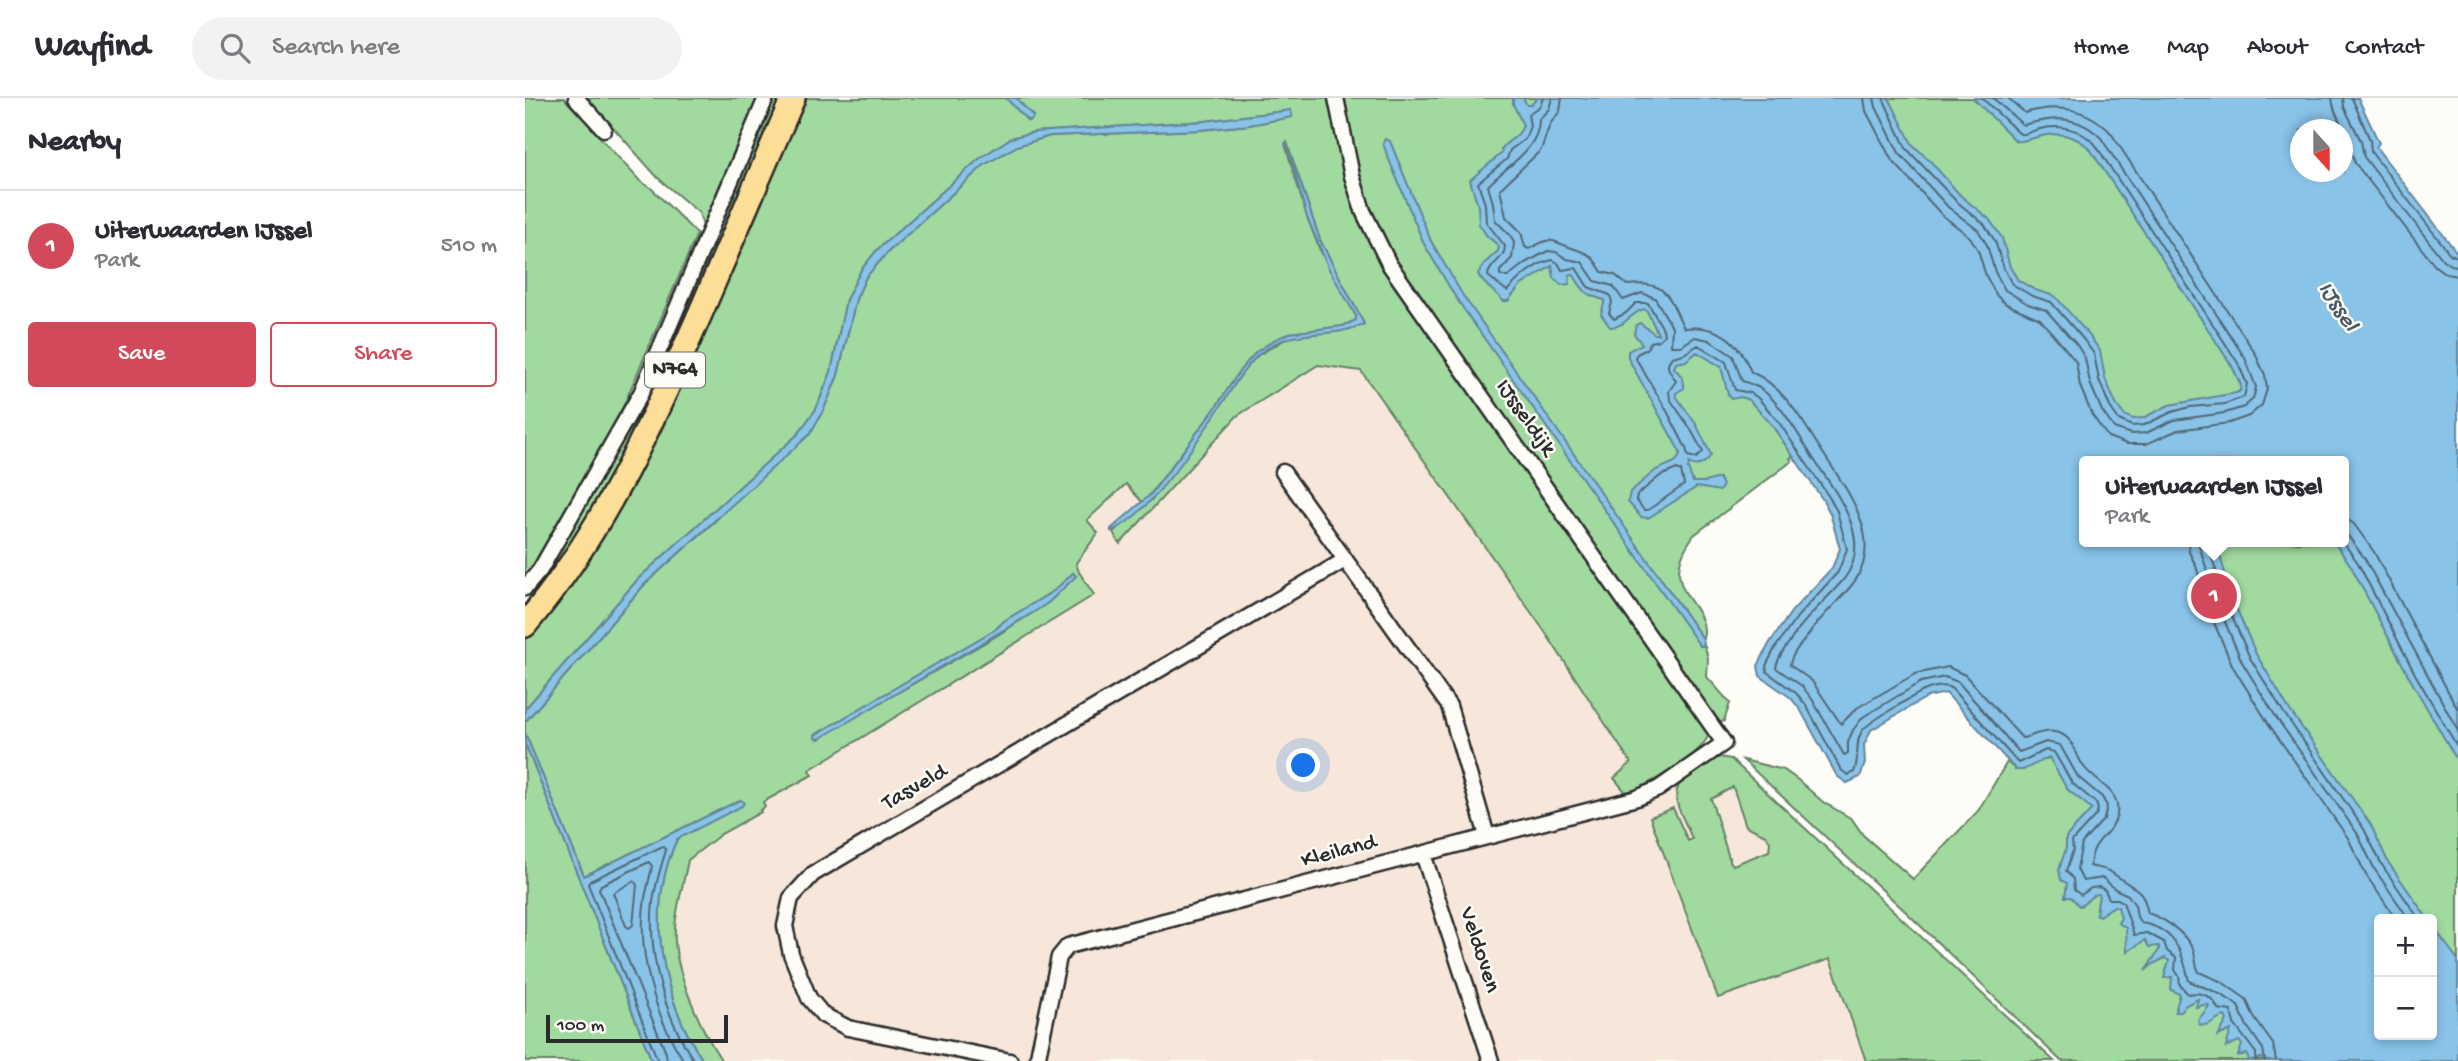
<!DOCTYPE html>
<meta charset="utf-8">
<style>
body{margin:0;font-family:"Gochi Hand",sans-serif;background:#f2f2f3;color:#2b2b33}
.controls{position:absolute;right:21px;bottom:21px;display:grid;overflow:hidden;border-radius:7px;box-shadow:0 4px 10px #0003}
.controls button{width:63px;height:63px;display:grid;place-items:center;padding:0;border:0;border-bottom:2px solid #e1e1e2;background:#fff;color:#2b2b33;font:35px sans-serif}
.compass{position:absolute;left:1765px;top:21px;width:63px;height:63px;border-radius:50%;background:#fff;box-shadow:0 4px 10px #0003;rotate:159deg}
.scale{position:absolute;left:21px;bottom:18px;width:182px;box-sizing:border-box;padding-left:7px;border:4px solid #2b2b2b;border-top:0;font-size:19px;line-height:24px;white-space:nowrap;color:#2b2b2b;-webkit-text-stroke:5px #fdfcf7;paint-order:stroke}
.you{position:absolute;left:779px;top:668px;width:24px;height:24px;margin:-18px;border:5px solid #fff;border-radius:50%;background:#1a73e8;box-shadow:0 0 0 10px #1a73e833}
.badge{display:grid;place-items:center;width:46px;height:46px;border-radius:50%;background:#d1495b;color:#fff;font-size:23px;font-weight:700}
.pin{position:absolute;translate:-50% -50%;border:4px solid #fff;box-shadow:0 2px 7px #0006}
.popup{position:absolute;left:1554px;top:358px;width:270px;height:91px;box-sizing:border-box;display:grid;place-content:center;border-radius:7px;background:#fff;filter:drop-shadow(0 2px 5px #0005);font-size:23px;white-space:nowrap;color:#7c7c81}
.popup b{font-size:26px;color:#2b2b33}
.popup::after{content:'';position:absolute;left:50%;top:100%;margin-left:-14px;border:14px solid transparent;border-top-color:#fff}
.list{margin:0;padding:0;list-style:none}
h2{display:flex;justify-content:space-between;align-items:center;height:91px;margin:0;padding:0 28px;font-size:30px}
h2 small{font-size:23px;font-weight:400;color:#7c7c81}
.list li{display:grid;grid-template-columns:46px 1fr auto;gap:21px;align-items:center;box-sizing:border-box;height:112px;padding:0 28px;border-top:2px solid #e1e1e2}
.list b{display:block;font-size:26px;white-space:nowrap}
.list p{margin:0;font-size:23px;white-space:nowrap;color:#7c7c81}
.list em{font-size:23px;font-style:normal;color:#7c7c81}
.actions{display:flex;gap:14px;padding:21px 28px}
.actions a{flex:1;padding:16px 0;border:2px solid #d1495b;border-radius:7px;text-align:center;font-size:24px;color:#d1495b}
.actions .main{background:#d1495b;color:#fff}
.icon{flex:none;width:38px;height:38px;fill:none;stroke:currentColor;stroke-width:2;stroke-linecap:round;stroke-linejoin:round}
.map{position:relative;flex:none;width:1933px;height:963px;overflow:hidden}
header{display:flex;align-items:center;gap:42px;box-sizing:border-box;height:98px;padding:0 35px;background:#fff;border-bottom:2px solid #e1e1e2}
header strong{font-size:33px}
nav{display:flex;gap:38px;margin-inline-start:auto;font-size:24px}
.search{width:490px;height:63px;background:#f2f2f3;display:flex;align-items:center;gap:18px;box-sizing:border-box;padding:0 24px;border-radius:38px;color:#7c7c81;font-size:26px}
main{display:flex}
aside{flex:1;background:#fff}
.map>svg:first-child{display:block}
.built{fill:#f6e7da}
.green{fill:#a0da9f;stroke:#668265;stroke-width:2;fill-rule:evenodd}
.water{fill:#89c3e8;stroke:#63869c;stroke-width:2;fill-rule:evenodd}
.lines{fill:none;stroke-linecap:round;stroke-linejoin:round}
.shore{stroke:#516877;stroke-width:2}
.street-casing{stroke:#2b2b2b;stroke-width:19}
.primary-casing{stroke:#2b2b2b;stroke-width:28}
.street{stroke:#fdfcf7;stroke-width:14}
.primary{stroke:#fdde96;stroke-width:23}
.labels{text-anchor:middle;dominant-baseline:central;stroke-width:5;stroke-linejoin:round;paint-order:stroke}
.shield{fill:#fdfcf7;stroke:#6a6a68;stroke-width:2}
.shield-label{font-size:21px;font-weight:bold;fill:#2b2b2b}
.street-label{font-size:23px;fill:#2b2b2b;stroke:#fdfcf7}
.water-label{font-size:24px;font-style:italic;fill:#475964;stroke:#fdfcf7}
</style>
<header>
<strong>Wayfind</strong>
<div class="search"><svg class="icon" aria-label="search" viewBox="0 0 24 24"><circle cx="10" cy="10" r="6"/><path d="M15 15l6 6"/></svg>Search here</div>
<nav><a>Home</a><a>Map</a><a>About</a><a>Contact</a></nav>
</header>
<main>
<aside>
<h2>Nearby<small></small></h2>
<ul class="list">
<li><span class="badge">1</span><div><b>Uiterwaarden IJssel</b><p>Park</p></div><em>510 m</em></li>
</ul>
<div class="actions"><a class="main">Save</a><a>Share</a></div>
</aside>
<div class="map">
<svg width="1933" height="963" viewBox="0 0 1933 963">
<rect width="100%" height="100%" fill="#fdfcf7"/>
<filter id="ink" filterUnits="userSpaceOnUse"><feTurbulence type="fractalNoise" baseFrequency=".0143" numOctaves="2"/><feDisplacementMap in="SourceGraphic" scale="14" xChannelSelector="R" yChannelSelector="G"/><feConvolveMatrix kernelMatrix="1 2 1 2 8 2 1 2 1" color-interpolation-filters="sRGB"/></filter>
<g filter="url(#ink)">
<!-- built -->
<polygon class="built" points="852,245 1218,688 1284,784 1350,963 143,963 77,785 558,412 788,246"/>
<!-- green -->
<g class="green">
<polygon points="0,0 39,0 115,83 126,90 172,136 98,309 56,390 0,485"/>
<polygon points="62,0 235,0 179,131 174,115 133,80"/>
<polygon points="245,0 258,0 193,153 101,350 37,469 0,521 0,506 48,430 98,336"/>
<path d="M278 0H481L503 23 508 18 491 0H807L832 108 1185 634C1177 659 1125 685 1102 696L1089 680 1106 665 1020 534 836 273 793 267 712 318 595 446 588 434 626 402 680 331 719 272 732 258 764 239 825 231 839 226 795 142 762 44 760 46 782 119 794 150 831 218V222L818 228 765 235 749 242 731 255 716 271 689 312 620 403 618 405 601 386 562 422 573 435 551 465 554 474 569 497 284 672 287 677 238 704 240 709 235 712 236 714 196 736 163 762C159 784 151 809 150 831 147 869 176 932 197 963H178C136 898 119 814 152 741L217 703 215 702 59 778 0 635V624L120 486 189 424 299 311 313 277 331 201 341 179 363 154 459 67 492 48 525 38 675 32 724 27 767 19 766 12 680 23 509 34 486 40 454 61 352 152 336 172 321 202 306 274 291 311 272 337 114 480 0 611V543L25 514 55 470ZM548 475 551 478 524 504 473 537 292 641 290 637 471 531 479 523 530 492Z"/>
<path d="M815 0H1540L1707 268 1716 287 1715 293 1710 296 1560 363V444H1818L1933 630V963H1536L1380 813 1218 662 1259 672 1273 682 1298 704 1327 721 1338 737 1388 781 1453 713 1482 664 1491 672C1505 672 1514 659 1528 660L1244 323 1268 358 1265 360 1267 363 1169 437C1127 494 1188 505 1178 541L1128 469 1177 548 1180 549 1183 561 1182 579 1205 605 1199 623 1194 625 1187 624 868 162 838 100ZM1854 821H1907V937H1854Z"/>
<polygon points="0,645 127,963 0,963"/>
<path d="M1194 659 1206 661 1529 963H1341L1305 861 1193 900 1125 719 1148 710 1163 743 1167 741C1163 729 1155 717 1152 705 1146 680 1175 666 1194 659ZM1208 689 1221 728 1241 737 1245 744 1244 753 1208 767 1205 763 1186 701Z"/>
</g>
<!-- water -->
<g class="water">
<polygon points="481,0 491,0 508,18 507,21 503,23"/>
<path d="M988 0H998L1002 7H1006L1012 0H1364L1387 46 1406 64 1436 98 1464 121 1477 140 1485 169 1493 182 1510 192 1530 198 1564 237 1575 253 1580 280 1591 306 1599 317 1608 321 1618 320 1644 307 1711 295 1715 293 1716 287 1707 268 1565 51C1551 37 1532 33 1513 39 1504 41 1500 44 1491 43L1448 0H1833L1854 45 1851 49 1933 156V664L1884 579 1826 468 1809 444H1818V363H1560V444H1688L1695 458 1709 505 1731 556 1764 611 1846 727 1863 764 1903 821H1854V937H1907V827L1933 862V963H1739L1737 960 1724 963 1722 956 1713 958 1717 947 1714 943 1701 949 1706 932 1693 938 1702 922 1700 918C1690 919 1686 930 1674 926L1673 922 1684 908 1682 906 1671 909 1673 901 1661 907 1654 914H1650L1655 896 1646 892 1647 879 1639 880 1644 863 1640 860 1628 866 1620 873 1634 852V848L1624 849 1620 842 1602 854 1601 830 1593 825 1596 820 1593 809 1589 808 1574 818 1571 816 1574 796C1564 796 1563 806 1554 808L1546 799H1540L1542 785 1536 782 1534 772 1541 750V739L1567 711 1542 691 1524 659 1498 672H1491L1421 595 1402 599 1346 632 1339 647 1340 665 1335 679 1322 685 1312 678 1275 611 1266 600 1235 578 1233 568 1244 546 1267 513 1307 470 1315 451 1305 415 1298 402 1247 327 1224 302 1216 299 1206 301 1203 296 1196 269 1172 254 1161 263 1151 265 1149 270C1155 276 1160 281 1159 290L1151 295V298L1171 326 1186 357C1181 365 1172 371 1164 365L1163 371 1168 384H1180L1194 380 1198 387 1195 393 1172 389 1123 420 1116 419 1103 404 1105 394 1131 372 1150 364 1154 359 1155 354 1103 260V253L1117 246 1109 236 1111 227 1115 225 1130 236H1133L1122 213 1119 211C1106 214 1100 230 1085 229L1076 216 1080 202C1060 197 1059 194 1048 176L1045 177 1044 186 1036 187 1029 180 1027 168 995 188 983 203H978C971 194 958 187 953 176L959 166 973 153 974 148 962 138 954 126 953 108 945 82 977 55 976 52C982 41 993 42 998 27L988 6ZM1776 32H1818V74H1776Z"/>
<polygon points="766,12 767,19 724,27 675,32 525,38 492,48 459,67 363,154 341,179 331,201 313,277 299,311 285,336 120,486 0,624 0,611 114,480 272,337 291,311 306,274 321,202 336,172 352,152 454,61 486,40 509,34 680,23"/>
<polygon points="860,41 865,43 906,143 937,196 1178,541 1179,547 1175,548 931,200 899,146 862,57 858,45"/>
<path d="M761 43 795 142 839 226C803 243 768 226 733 257 717 272 707 291 695 309 672 344 623 419 586 433V431L626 396 689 312 716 271 731 254 749 242 765 235 818 228 831 222V218L804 171 782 119Z"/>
<polygon points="548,475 551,478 524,504 509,514 294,641 290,640 290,637 471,531 479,523 530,492"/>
<path d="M0 635 59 778 215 702 219 705 217 708 152 741C119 814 136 898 178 963H127L0 645Z"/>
</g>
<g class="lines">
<!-- shore -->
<g class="shore">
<path d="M1018 0 1015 8 1003 16 1005 28 1000 41 985 52 982 61 953 85 960 106 961 124 980 148C980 162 964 165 963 178L982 193C994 180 1009 165 1028 162L1033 165 1037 172 1051 170 1063 189 1085 197 1087 204 1084 215 1089 221 1101 215 1111 205H1123L1138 231 1139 237 1134 242 1125 244 1122 251 1112 256 1110 259 1142 313 1161 350 1163 358 1171 360 1178 354 1165 330 1145 301 1144 293 1151 283C1146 274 1138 269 1147 259L1159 256 1173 247 1201 264 1210 292 1226 295 1233 300 1253 323 1304 399 1312 413 1322 451 1313 474 1273 518 1250 550 1241 568 1242 574 1271 595 1281 607 1316 672 1323 677 1329 674C1335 660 1329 646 1337 633 1342 625 1391 596 1401 592 1409 589 1420 586 1427 591L1493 665 1521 652 1529 654 1547 685 1571 705 1573 711 1571 717 1547 743 1548 752 1541 773 1548 781 1549 792 1556 797 1566 790 1574 789 1580 792 1584 801H1593L1598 804 1609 837 1622 835 1639 844 1642 853 1651 860 1650 872 1654 878 1655 887 1663 896C1676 893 1688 898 1693 911L1706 913 1709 926 1731 955V963"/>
<path d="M1027 0 1024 11 1014 21C1015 51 981 68 963 88L968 105 970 122 986 138 989 145 987 160 975 173V177L982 179 1000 165 1023 153 1031 154 1042 161 1057 164 1070 183 1088 188 1098 202 1117 195 1130 200 1147 229 1146 248H1156L1170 239 1184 242 1208 258 1217 283C1223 285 1230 287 1236 291 1256 305 1275 339 1288 360 1310 394 1350 441 1319 481 1304 499 1286 514 1272 533 1265 544 1253 557 1251 570L1277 588 1287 601 1319 657 1323 655V644L1328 632 1338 619 1396 584 1420 579 1433 584 1494 654 1521 644 1535 647 1553 679 1577 699 1582 708 1579 721 1557 745 1552 771 1558 783 1578 780 1590 791 1603 797 1610 807 1612 819 1616 825C1649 830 1658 854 1664 883 1682 891 1698 895 1713 908L1722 928 1738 951 1740 963"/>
<path d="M1037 0 1035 13 1025 26 1016 52 975 91 981 119 996 134 1000 149 1004 151C1028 137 1025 143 1047 150 1065 156 1067 157 1077 174L1090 177 1102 187C1143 182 1143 198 1159 230 1194 226 1214 243 1226 274 1258 287 1278 324 1296 352 1321 391 1363 443 1326 488 1313 504 1296 518 1284 536 1277 545 1266 556 1265 567L1287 583 1316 626 1332 610 1390 576 1423 569 1440 577 1497 640C1509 638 1520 630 1534 635 1550 641 1550 657 1559 669 1571 685 1596 692 1592 716 1588 738 1567 738 1565 768 1581 772 1581 770 1596 781 1614 794 1617 789 1623 815 1642 822 1658 833 1668 851 1671 859 1670 867 1674 874L1697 884 1721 901 1730 921 1748 946 1751 963"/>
<path d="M1339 0 1341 13 1366 61 1417 117 1445 139 1453 152 1461 178 1472 198 1481 206 1515 221 1543 254 1551 264 1555 288 1567 317 1583 339 1602 346H1621L1653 332 1704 325 1724 318 1737 307 1742 291 1740 277 1730 255 1586 35C1563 10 1532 5 1500 15L1483 0"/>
<path d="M1349 0 1351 9 1374 55 1424 110 1453 132 1462 147 1470 174 1480 192 1503 206 1521 212 1552 247 1560 260 1565 285 1577 313 1589 330 1606 336 1621 335 1649 322 1700 315 1719 309 1728 301 1731 289 1720 260 1576 40C1552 16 1528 19 1498 27L1468 0"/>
<path d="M1358 0 1381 50 1431 103 1459 126 1470 143 1479 171 1487 186 1507 198 1526 204 1559 242 1569 256 1574 282 1585 309 1594 322 1607 328 1619 327 1647 314 1665 309 1700 306 1719 299 1722 286 1713 265 1570 46C1554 30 1533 25 1511 32 1504 34 1502 37 1495 36L1457 0"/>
<path d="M1807 0C1808 16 1819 28 1824 43 1827 51 1826 57 1830 65L1910 168 1921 176 1933 178"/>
<polyline points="1818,0 1819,9 1836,43 1839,59 1918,162 1925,167 1933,168"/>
<polyline points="1827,0 1845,42 1846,54 1925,156 1933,159"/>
<polygon points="1152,371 1156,373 1159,387 1123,412 1119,412 1111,402 1112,397 1135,378"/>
<polyline points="1818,419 1829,426 1849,454 1933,612"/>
<polyline points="1818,431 1840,461 1933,633"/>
<polyline points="1663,444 1664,454 1671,468 1684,513 1708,569 1743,625 1823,740 1841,777 1871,821"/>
<polyline points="1673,444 1694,510 1717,564 1751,619 1832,735 1850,772 1884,821"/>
<polyline points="1682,444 1702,507 1725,560 1759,615 1839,731 1857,767 1894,821"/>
<polyline points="1818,444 1833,465 1890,576 1933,650"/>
<polygon points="109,783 112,787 108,827 104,830 101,828 88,795"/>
<path d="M133 963 63 786 65 783 138 748 141 752C136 769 130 787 128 804 122 858 140 918 169 963"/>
<path d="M142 963 141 955 74 791 76 787 124 764 127 768C125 779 122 789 120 800 111 853 130 919 159 963"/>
</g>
<!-- street casing -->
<g class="street-casing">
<g id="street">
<polyline points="51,0 79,31"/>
<polyline points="758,374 924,608 962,738"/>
<polyline points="0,490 15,472 116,295 241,0"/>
<polyline points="898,756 966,963"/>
<polyline points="485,963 323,930 298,917 284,900 266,856 260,828 266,800 288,776 820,462"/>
<polyline points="512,963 534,859 543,848 1112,700 1133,691 1199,645 864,166 838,113 827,78 811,0"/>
</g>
</g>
<!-- primary casing -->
<g class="primary-casing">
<path id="primary" d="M0 527C78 435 127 325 175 216 206 144 237 72 268 0"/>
</g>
<!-- street -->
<use href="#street" class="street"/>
<!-- primary -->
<use href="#primary" class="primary"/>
</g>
</g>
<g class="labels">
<!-- shield labels -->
<rect class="shield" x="120" y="254.5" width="60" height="35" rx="5"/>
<g class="shield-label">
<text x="150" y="272">N764</text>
</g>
<!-- street labels -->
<g class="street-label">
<text transform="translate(1000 320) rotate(55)">IJsseldijk</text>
<text transform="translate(390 690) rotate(-30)">Tasveld</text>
<text transform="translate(814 754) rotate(-15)">Kleiland</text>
<text transform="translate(954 852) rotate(72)">Veldoven</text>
</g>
<!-- water labels -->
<g class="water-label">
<text transform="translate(1812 209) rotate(57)">IJssel</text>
</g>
</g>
</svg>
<div class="controls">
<button>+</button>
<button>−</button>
</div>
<svg class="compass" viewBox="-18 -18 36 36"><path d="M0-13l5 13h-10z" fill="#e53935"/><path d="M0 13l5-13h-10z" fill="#7c7c81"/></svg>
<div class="scale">100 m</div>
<div class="you"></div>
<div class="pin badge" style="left:1689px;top:498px">1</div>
<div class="popup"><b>Uiterwaarden IJssel</b>Park</div>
</div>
</main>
